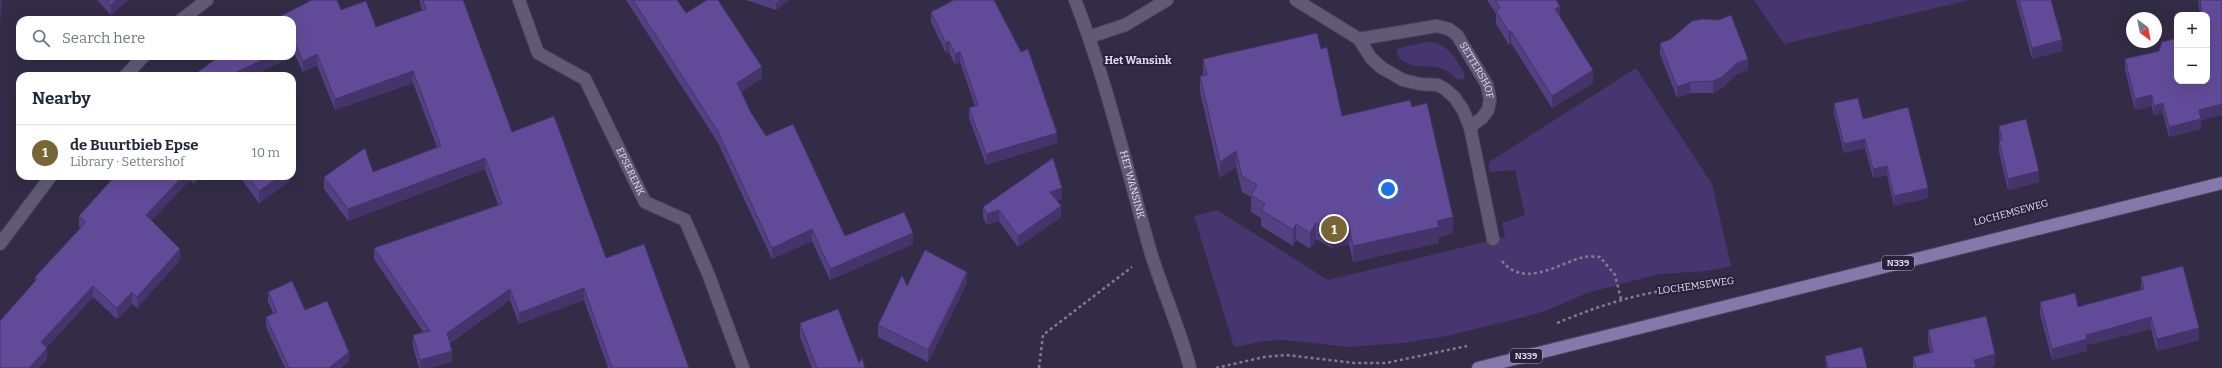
<!DOCTYPE html>
<meta charset="utf-8">
<style>
body{margin:0;font-family:Bitter,serif;background:#f2f2f3;color:#1f2937}
.controls{position:absolute;right:12px;top:12px;display:grid;overflow:hidden;border-radius:8px;box-shadow:0 4px 16px #0002}
.controls button{width:36px;height:36px;display:grid;place-items:center;padding:0;border:0;border-bottom:1px solid #e0e1e3;background:#fff;color:#1f2937;font:20px sans-serif}
.compass{position:absolute;left:2126px;top:12px;width:36px;height:36px;border-radius:50%;background:#fff;box-shadow:0 4px 16px #0002;rotate:148deg}
.you{position:absolute;left:1388px;top:189px;width:14px;height:14px;margin:-10px;border:3px solid #fff;border-radius:50%;background:#1a73e8;box-shadow:0 0 0 6px #1a73e833}
.badge{display:grid;place-items:center;width:26px;height:26px;border-radius:50%;background:#776536;color:#fff;font-size:13px;font-weight:700}
.pin{position:absolute;translate:-50% -50%;border:2px solid #fff;box-shadow:0 1px 4px #0006}
.list{margin:0;padding:0;list-style:none}
h2{display:flex;justify-content:space-between;align-items:center;height:52px;margin:0;padding:0 16px;font-size:17px}
h2 small{font-size:13px;font-weight:400;color:#747a83}
.list li{display:grid;grid-template-columns:26px 1fr auto;gap:12px;align-items:center;box-sizing:border-box;height:56px;padding:0 16px;border-top:1px solid #e0e1e3}
.list b{display:block;font-size:15px;white-space:nowrap}
.list p{margin:0;font-size:13px;white-space:nowrap;color:#747a83}
.list em{font-size:13px;font-style:normal;color:#747a83}
.icon{flex:none;width:22px;height:22px;fill:none;stroke:currentColor;stroke-width:2;stroke-linecap:round;stroke-linejoin:round}
.map{position:relative;flex:none;width:2222px;height:368px;overflow:hidden}
.search{position:absolute;background:#fff;box-shadow:0 4px 16px #0002;left:16px;top:16px;width:280px;height:44px;display:flex;align-items:center;gap:10px;box-sizing:border-box;padding:0 14px;border-radius:12px;color:#747a83;font-size:15px}
.panel{position:absolute;background:#fff;box-shadow:0 4px 16px #0002;left:16px;top:72px;width:280px;height:108px;border-radius:12px}
.map>svg:first-child{display:block}
.green{fill:#46356e}
.lines{fill:none;stroke-linecap:round;stroke-linejoin:round}
.minor-casing{stroke:#4e485e;stroke-width:14}
.major-casing{stroke:#4e485e;stroke-width:14}
.path{stroke:#817c92;stroke-width:2.5;stroke-dasharray:3 3;stroke-linecap:butt}
.minor{stroke:#605a77;stroke-width:12}
.major{stroke:#8579ac;stroke-width:12}
.wall{fill:#534083}
.shaded-wall{fill:#44346a}
.building{fill:#614b98;stroke:#44346a}
.labels{text-anchor:middle;dominant-baseline:central;stroke-width:4;stroke-linejoin:round;paint-order:stroke}
.shield{fill:#29223c;stroke:#a9a5b9;stroke-width:1}
.shield-label{font-size:9px;font-weight:bold;fill:#e0ddee}
.street-label{font-size:10px;fill:#e0ddee;stroke:#29223c}
.neighbourhood-label{font-size:11px;font-weight:bold;fill:#e0ddee;stroke:#29223c}
</style>
<div class="map">
<svg width="2222" height="368" viewBox="0 0 2222 368">
<rect width="100%" height="100%" fill="#322c46"/>
<!-- green -->
<g class="green">
<polygon points="1754,0 1969,0 1784,44"/>
<path d="M1426 42C1447 41 1455 58 1465 74L1463 80 1457 79C1434 55 1415 77 1397 55V50L1400 48Z"/>
<polygon points="1636,68 1712,184 1731,266 1707,271 1659,274 1587,293 1545,311 1520,318 1447,336 1404,343 1348,347 1284,340 1264,341 1234,347 1194,216 1217,210 1328,280 1505,237 1502,223 1525,215 1515,170 1491,172 1489,170 1489,162"/>
</g>
<g class="lines">
<!-- minor casing -->
<g class="minor-casing">
<g id="minor">
<path id="s1" d="M519 0 538 53 585 79 645 202 685 220 709 276 743 368"/>
<path id="s2" d="M1075 0C1107 81 1126 167 1150 250 1162 290 1180 328 1190 368"/>
<polyline points="1296,0 1359,39 1371,58 1382,68 1403,80 1420,84 1438,85 1445,89 1455,98 1463,110 1470,127 1493,239"/>
<polyline points="181,20 207,0"/>
<polyline points="1089,37 1125,25 1167,0"/>
<path id="s3" d="M1359 39 1437 26 1449 29 1457 35 1487 85 1490 99 1488 110 1482 118 1470 127"/>
<polyline points="125,76 144,56"/>
<polyline points="0,244 51,176"/>
</g>
</g>
<!-- major casing -->
<g class="major-casing">
<polyline id="major" points="1478,368 2222,183"/>
</g>
<!-- path -->
<g class="path">
<path d="M1502 261C1524 289 1559 263 1584 257 1589 256 1595 257 1600 257L1615 275 1621 299"/>
<path d="M1557 323C1606 303 1649 289 1702 287"/>
<polyline points="1039,368 1043,335 1132,267"/>
<polyline points="1216,368 1264,357 1286,355 1355,363 1386,363 1467,346"/>
</g>
<!-- minor -->
<use href="#minor" class="minor"/>
<!-- major -->
<use href="#major" class="major"/>
</g>
<!-- wall -->
<g class="wall">
<polygon points="97,0 128,0 111,15"/>
<polygon points="420,0 463,0 512,132 689,368 608,368 584,300 519,324 510,300 450,343 452,362 430,368 419,368 413,347 413,335 423,332 374,259 374,248 498,205 485,169 348,221 324,189 324,177 373,172 437,147 413,83 335,110 317,65 303,72 295,55 252,76 192,76 292,20 341,10 376,27 422,10 420,4"/>
<polygon points="626,0 674,0 686,13 762,78 741,92 750,111 766,136 845,236 913,244 830,280 812,241 772,259 717,141"/>
<polygon points="746,0 789,0 776,10"/>
<polygon points="1487,0 1556,0 1560,17 1593,83 1552,108 1511,43 1509,45 1496,24 1496,14"/>
<polygon points="2016,0 2051,0 2062,51 2032,59"/>
<polygon points="2198,0 2222,0 2222,115 2201,120 2201,129 2169,137 2163,113 2154,116 2152,106 2135,110 2125,70 2125,59 2159,51 2207,81 2207,15 2200,15"/>
<polygon points="931,12 1057,143 986,165 969,118 969,108 975,106 960,62 955,65 949,52 946,53 931,22"/>
<polygon points="1660,43 1748,70 1737,74 1722,88 1713,93 1690,93 1677,98 1660,54"/>
<polygon points="1321,49 1342,116 1412,107 1453,233 1439,237 1439,243 1353,262 1349,244 1331,248 1316,239 1310,249 1296,240 1293,246 1261,226 1261,218 1251,212 1251,197 1242,192 1236,167 1220,178 1200,92 1200,76 1203,75 1203,59"/>
<polygon points="1834,103 1863,119 1928,198 1894,206 1887,175 1873,178 1865,148 1844,153 1834,113"/>
<polygon points="1999,126 2039,182 2008,190 1999,152 1999,141 2000,141 1999,137"/>
<polygon points="115,176 202,176 194,184 190,180 151,221 180,260 137,308 132,304 117,319 93,297 47,347 47,359 39,368 0,368 35,281 35,277 81,228 79,227 79,216"/>
<polygon points="239,176 290,176 290,181 259,203"/>
<polygon points="1062,199 1057,201 1061,217 1018,247 999,221 987,225 983,218 983,207"/>
<polygon points="2141,277 2199,340 2157,351 2151,329 2087,345 2087,351 2052,360 2040,314 2040,302 2078,307 2141,290"/>
<polygon points="967,283 928,362 878,337 878,325 907,286"/>
<polygon points="268,292 305,310 349,362 341,368 285,368 266,327 266,317 273,313 268,302"/>
<polygon points="800,323 859,363 865,368 812,368 800,337"/>
<polygon points="1928,330 1995,366 1986,368 1913,368 1913,357 1930,352 1928,342"/>
<polygon points="1825,356 1867,368 1826,368"/>
</g>
<!-- shaded-wall -->
<g class="shaded-wall">
<polygon points="1,0 2,0 0,27 0,13"/>
<polygon points="116,0 128,0 111,15 111,5"/>
<polygon points="780,0 789,0 776,10 776,3"/>
<polygon points="1560,6 1560,19 1555,9"/>
<polygon points="1511,31 1511,43 1509,45 1509,32"/>
<polygon points="2062,40 2062,51 2032,59 2032,48"/>
<polygon points="949,41 949,52 946,53 946,43"/>
<polygon points="295,44 295,55 252,76 235,76 235,73 270,56 292,56 292,45"/>
<polygon points="960,52 960,62 955,65 955,54"/>
<polygon points="317,54 317,65 303,72 303,61"/>
<polygon points="1748,59 1748,70 1737,74 1722,88 1713,93 1713,81 1737,63"/>
<polygon points="762,67 762,78 737,94 737,83"/>
<polygon points="1593,70 1593,83 1552,108 1552,96"/>
<polygon points="413,71 413,83 335,110 335,99"/>
<polygon points="1690,82 1690,93 1677,98 1677,87"/>
<polygon points="2152,95 2152,106 2135,110 2135,99"/>
<polygon points="2163,103 2163,113 2154,116 2154,106"/>
<polygon points="2222,104 2222,115 2201,120 2201,129 2169,137 2169,127 2199,110"/>
<polygon points="1057,133 1057,143 986,165 986,154"/>
<polygon points="1865,139 1865,148 1844,153 1844,144"/>
<polygon points="1236,151 1236,167 1220,178 1220,162"/>
<polygon points="485,158 485,169 348,221 348,209"/>
<polygon points="1887,166 1887,175 1873,178 1873,169"/>
<polygon points="2039,171 2039,182 2008,190 2008,179"/>
<polygon points="183,176 190,176 190,180 146,227 146,215"/>
<polygon points="194,176 202,176 194,184"/>
<polygon points="281,176 290,176 290,181 259,203 259,191"/>
<polygon points="1062,188 1062,199 1050,203 1050,192"/>
<polygon points="1928,188 1928,198 1894,206 1894,196"/>
<polygon points="1061,206 1061,217 1018,247 1018,236"/>
<polygon points="999,210 999,221 987,225 987,214"/>
<polygon points="1453,217 1453,233 1439,237 1439,243 1353,262 1353,246 1437,221"/>
<polygon points="1316,223 1316,239 1310,249 1310,233"/>
<polygon points="1296,224 1296,240 1293,246 1293,230"/>
<polygon points="1349,228 1349,244 1331,248 1331,232"/>
<polygon points="812,229 812,241 772,259 772,248"/>
<polygon points="913,233 913,244 830,280 830,269"/>
<polygon points="180,249 180,260 137,308 137,297"/>
<polygon points="967,272 967,283 928,362 928,350"/>
<polygon points="93,286 93,297 41,353 41,342"/>
<polygon points="584,288 584,300 519,324 519,313"/>
<polygon points="510,289 510,300 447,344 447,333"/>
<polygon points="132,292 132,304 117,319 117,308"/>
<polygon points="2151,317 2151,329 2087,345 2087,351 2052,360 2052,349 2086,335"/>
<polygon points="2199,328 2199,340 2157,351 2157,339"/>
<polygon points="47,348 47,359 39,368 29,368"/>
<polygon points="452,351 452,362 430,368 420,368 420,360"/>
<polygon points="349,352 349,362 341,368 329,368"/>
<polygon points="1995,354 1995,366 1986,368 1974,368 1974,360"/>
</g>
<!-- building -->
<g class="building">
<polygon points="0,0 1,0 0,13"/>
<polygon points="107,0 116,0 111,5"/>
<polygon points="312,0 337,0 341,10 366,1 376,27 426,9 423,0 463,0 512,132 554,116 606,258 644,244 689,368 612,368 584,288 519,313 510,289 447,333 452,351 420,360 413,335 430,331 374,248 502,204 485,158 348,209 324,177 365,148 373,172 441,146 413,71 335,99 317,54 303,61 295,44 292,45 292,20 273,20"/>
<polygon points="633,0 677,0 686,13 707,0 718,0 762,67 737,83 750,111 766,136 793,124 845,236 904,212 913,233 830,269 812,229 772,248 717,130"/>
<polygon points="767,0 780,0 776,3"/>
<polygon points="954,0 994,0 1021,52 1028,49 1057,133 986,154 969,108 978,105 960,52 955,54 949,41 946,43 931,12"/>
<polygon points="1495,0 1556,0 1560,6 1555,9 1593,70 1552,96 1511,31 1509,32 1496,11 1500,8"/>
<polygon points="2019,0 2051,0 2062,40 2032,48"/>
<polygon points="2200,0 2222,0 2222,104 2199,110 2201,119 2169,127 2163,103 2154,106 2152,95 2135,99 2125,59 2159,51 2162,42 2177,38 2177,81 2207,81 2207,15 2202,15"/>
<polygon points="1731,15 1748,59 1737,63 1722,77 1713,81 1690,82 1677,87 1660,43 1671,39 1692,21 1703,19 1719,20"/>
<polygon points="1317,33 1321,49 1327,47 1342,116 1410,100 1412,107 1427,103 1453,217 1437,221 1439,227 1353,246 1349,228 1331,232 1316,223 1310,233 1296,224 1293,230 1261,210 1265,204 1251,195 1257,185 1242,176 1236,151 1220,162 1200,76 1207,75 1203,59"/>
<polygon points="220,56 270,56 235,73 237,76 192,76"/>
<polygon points="1858,98 1863,119 1908,107 1928,188 1894,196 1887,166 1873,169 1865,139 1844,144 1834,103"/>
<polygon points="2026,119 2039,171 2008,179 1999,141 2002,140 1999,126"/>
<polygon points="1053,158 1062,188 1050,192 1061,206 1018,236 999,210 987,214 983,207"/>
<polygon points="115,176 183,176 146,215 180,249 137,297 132,292 117,308 93,286 41,342 47,348 29,368 0,368 0,321 37,279 35,277 86,222 79,216"/>
<polygon points="248,176 281,176 259,191"/>
<polygon points="925,250 967,272 928,350 878,325 902,275 907,286"/>
<polygon points="2183,266 2199,328 2157,339 2151,317 2086,335 2087,339 2052,349 2040,302 2075,293 2078,307 2144,289 2141,277"/>
<polygon points="292,281 305,310 327,301 349,352 329,368 289,368 266,317 277,312 268,292"/>
<polygon points="838,309 859,363 862,358 865,368 817,368 800,323"/>
<polygon points="1986,316 1995,354 1974,360 1976,367 1974,368 1916,368 1913,357 1933,352 1928,330"/>
<polygon points="1862,347 1867,368 1828,368 1825,356"/>
</g>
<g class="labels">
<!-- shield labels -->
<g class="shield">
<rect x="1882" y="256" width="32" height="14" rx="3"/>
<rect x="1510" y="349" width="32" height="14" rx="3"/>
</g>
<g class="shield-label">
<text x="1898" y="263">N339</text>
<text x="1526" y="356">N339</text>
</g>
<!-- street labels -->
<g class="street-label">
<text stroke="none"><textPath href="#s3" startOffset="142">SETTERSHOF</textPath></text>
<text stroke="none"><textPath href="#s1" startOffset="213">EPSERENK</textPath></text>
<text stroke="none"><textPath href="#s2" startOffset="193">HET WANSINK</textPath></text>
<text transform="translate(2011 213) rotate(-15)">LOCHEMSEWEG</text>
<text transform="translate(1696 286) rotate(-8)">LOCHEMSEWEG</text>
</g>
<!-- neighbourhood labels -->
<g class="neighbourhood-label">
<text x="1138" y="60">Het Wansink</text>
</g>
</g>
</svg>
<div class="controls">
<button>+</button>
<button>−</button>
</div>
<svg class="compass" viewBox="-18 -18 36 36"><path d="M0-13l5 13h-10z" fill="#e53935"/><path d="M0 13l5-13h-10z" fill="#747a83"/></svg>
<div class="you"></div>
<div class="pin badge" style="left:1334px;top:229px">1</div>
<div class="search"><svg class="icon" aria-label="search" viewBox="0 0 24 24"><circle cx="10" cy="10" r="6"/><path d="M15 15l6 6"/></svg>Search here</div>
<section class="panel">
<h2>Nearby<small></small></h2>
<ul class="list">
<li><span class="badge">1</span><div><b>de Buurtbieb Epse</b><p>Library · Settershof</p></div><em>10 m</em></li>
</ul>
</section>
</div>
